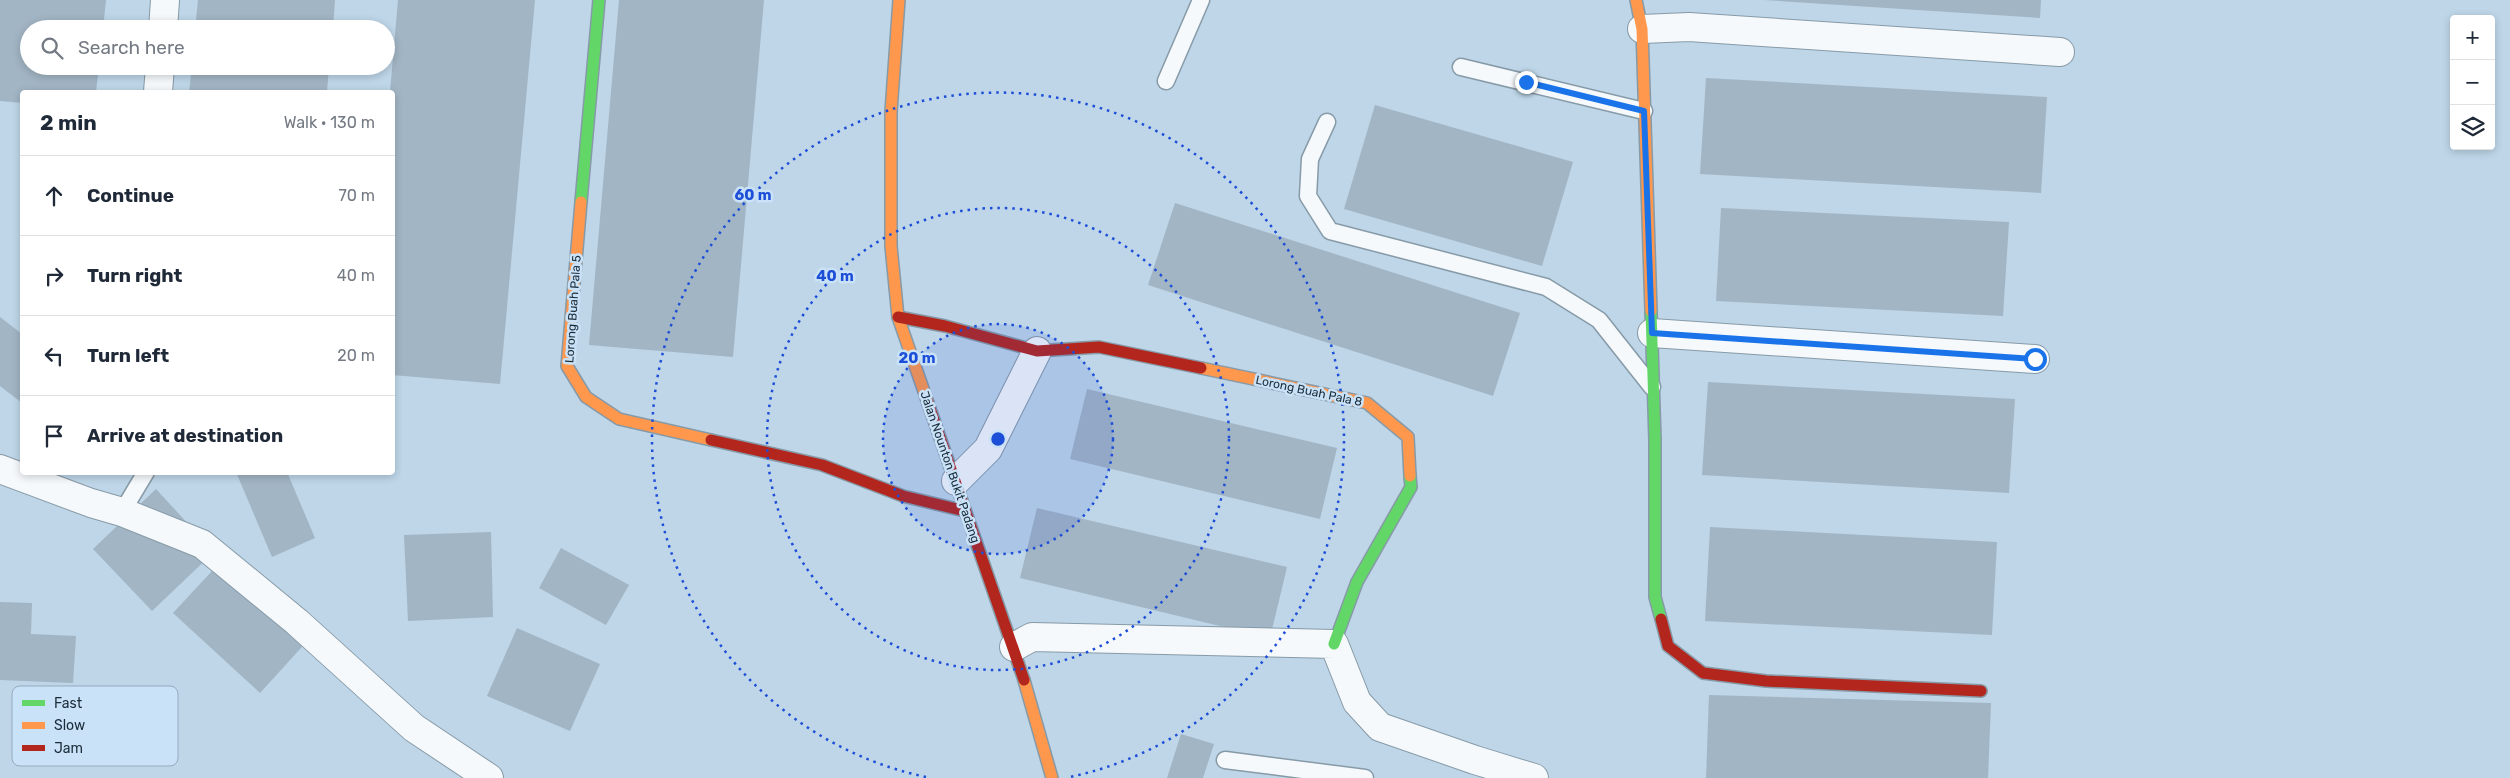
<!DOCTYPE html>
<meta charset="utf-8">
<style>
body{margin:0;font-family:Rubik,sans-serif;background:#f2f2f3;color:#1f2937}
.controls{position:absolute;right:15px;top:15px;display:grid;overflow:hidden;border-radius:5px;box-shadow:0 2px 8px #0003}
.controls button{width:45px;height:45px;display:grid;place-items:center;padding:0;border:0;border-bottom:1px solid #e0e1e3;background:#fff;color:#1f2937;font:25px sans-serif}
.stop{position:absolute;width:15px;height:15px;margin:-11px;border:4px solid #1a73e8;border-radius:50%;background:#fff}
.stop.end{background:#1a73e8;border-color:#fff;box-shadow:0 1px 5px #0008}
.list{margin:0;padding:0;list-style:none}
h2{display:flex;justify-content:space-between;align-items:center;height:65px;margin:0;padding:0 20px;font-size:21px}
h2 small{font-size:16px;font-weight:400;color:#747a83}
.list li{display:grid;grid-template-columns:32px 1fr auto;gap:15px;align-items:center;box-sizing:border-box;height:80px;padding:0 20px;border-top:1px solid #e0e1e3}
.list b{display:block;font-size:19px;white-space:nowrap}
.list em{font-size:16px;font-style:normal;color:#747a83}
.icon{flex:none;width:28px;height:28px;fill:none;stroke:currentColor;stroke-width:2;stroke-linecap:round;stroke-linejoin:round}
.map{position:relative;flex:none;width:2510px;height:778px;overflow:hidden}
.search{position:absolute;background:#fff;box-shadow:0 2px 8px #0003;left:20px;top:20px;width:375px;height:55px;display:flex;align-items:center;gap:12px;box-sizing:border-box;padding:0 18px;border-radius:28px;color:#747a83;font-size:19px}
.panel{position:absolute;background:#fff;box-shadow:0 2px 8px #0003;left:20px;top:90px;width:375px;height:385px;border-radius:5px}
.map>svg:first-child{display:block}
.building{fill:#a2b5c4}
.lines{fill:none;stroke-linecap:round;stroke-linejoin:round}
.lane-casing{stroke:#879aa7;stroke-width:19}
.street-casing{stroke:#879aa7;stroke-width:30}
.fast-casing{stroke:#879aa7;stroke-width:14}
.slow-casing{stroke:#879aa7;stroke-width:14}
.jam-casing{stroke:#879aa7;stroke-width:14}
.lane{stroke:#f5f9fc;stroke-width:16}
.street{stroke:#f5f9fc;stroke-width:28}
.fast{stroke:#63d668;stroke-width:11}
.slow{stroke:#ff974d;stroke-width:11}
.jam{stroke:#b3261e;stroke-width:11}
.route{stroke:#1a73e8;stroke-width:6}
.ring{fill:none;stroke:#1d4ed8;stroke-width:2.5;stroke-dasharray:2.5 5}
.labels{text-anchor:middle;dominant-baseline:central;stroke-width:5;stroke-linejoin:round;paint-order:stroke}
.street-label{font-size:12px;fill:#1b2c39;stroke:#c9e2f7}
.key{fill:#c9e2f7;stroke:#95abbe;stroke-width:1}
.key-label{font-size:14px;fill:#1b2c39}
.centre{fill:#1d4ed8;stroke:#c9e2f7;stroke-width:2.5}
.ring-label{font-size:15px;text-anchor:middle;font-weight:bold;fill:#1d4ed8;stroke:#c9e2f7;stroke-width:5;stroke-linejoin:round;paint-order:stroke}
</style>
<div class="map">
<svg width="2510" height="778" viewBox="0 0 2510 778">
<rect width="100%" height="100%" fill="#bed6e8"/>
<!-- building -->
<g class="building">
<polygon points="0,0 106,0 103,29 29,29 29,66 99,66 96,92 22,92 22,103 0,101"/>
<polygon points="198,0 335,0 333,29 195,29"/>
<polygon points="398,0 535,0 500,384 392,375 392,92 390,92"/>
<polygon points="619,0 764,0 733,357 589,345"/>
<polygon points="1764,0 2041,0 2040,18"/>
<polygon points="192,66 329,66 327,92 189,92"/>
<polygon points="1706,78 2047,97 2041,193 1700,174"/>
<polygon points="1375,105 1573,162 1542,266 1344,209"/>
<polygon points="1175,203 1520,313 1493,396 1148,285"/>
<polygon points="1721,208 2009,222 2003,316 1716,301"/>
<polygon points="0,317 22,334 22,403 0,386"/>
<polygon points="1708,382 2015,399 2009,493 1702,475"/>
<polygon points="1087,389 1337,448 1320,519 1070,459"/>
<polygon points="236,472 287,472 315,538 272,557"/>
<polygon points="156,489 214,552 152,611 93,549"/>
<polygon points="1037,508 1287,567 1270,638 1020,578"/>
<polygon points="1710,527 1997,542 1992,635 1705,621"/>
<polygon points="491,532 493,617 408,621 404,535"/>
<polygon points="561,548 629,585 606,625 539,588"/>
<polygon points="225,557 311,637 260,693 173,613"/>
<polygon points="0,602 32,603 31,634 76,636 73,683 0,680"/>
<polygon points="517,628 600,664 570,731 487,696"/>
<polygon points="1709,695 1991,703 1988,778 1706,778"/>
<polygon points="1181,734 1214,744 1203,778 1167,778"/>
</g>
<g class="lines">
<!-- lane casing -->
<g class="lane-casing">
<g id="lane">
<polyline points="1461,67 1644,111"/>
<polyline points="1166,81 1201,0"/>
<polyline points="1327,122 1310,159 1308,196 1330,231 1546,287 1599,320 1652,387"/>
<polyline points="122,512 146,472"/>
<polyline points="1225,760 1365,778"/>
</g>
</g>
<!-- street casing -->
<g class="street-casing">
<g id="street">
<polyline points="163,29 165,0"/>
<polyline points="1642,29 1689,27 2060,52"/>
<polyline points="158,92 160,66"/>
<polyline points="1652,333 2035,359"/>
<polyline points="0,469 91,503 122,512 202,544 297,622 414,728 489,778"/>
<polyline points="956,481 988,449 1037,351"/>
<polyline points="1014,647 1032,637 1334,644 1357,702 1380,727 1475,760 1534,778"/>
</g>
</g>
<!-- fast casing -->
<g class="fast-casing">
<g id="fast">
<polyline points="581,202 599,0"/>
<polyline points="1651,311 1655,441 1655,597 1661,619"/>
<polyline points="1334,644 1357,582 1411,487 1410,476"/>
</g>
</g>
<!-- slow casing -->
<g class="slow-casing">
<g id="slow">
<polyline points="899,0 891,112 891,246 898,317 928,403"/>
<polyline points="1636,0 1642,29 1651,311"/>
<polyline points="581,202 567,366 586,397 619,419 711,440"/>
<polyline points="1201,368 1367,403 1408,437 1410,476"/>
<polyline points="1024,680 1052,778"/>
</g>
</g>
<!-- jam casing -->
<g class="jam-casing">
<g id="jam">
<polyline points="898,317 945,326 1037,351 1099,347 1201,368"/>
<polyline points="928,403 1024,680"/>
<polyline points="711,440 822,465 903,496 965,511"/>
<polyline points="1661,619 1668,646 1703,673 1766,681 1981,691"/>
</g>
</g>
<!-- lane -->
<use href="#lane" class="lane"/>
<!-- street -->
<use href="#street" class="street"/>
<!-- fast -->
<use href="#fast" class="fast"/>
<!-- slow -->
<use href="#slow" class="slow"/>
<!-- jam -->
<use href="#jam" class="jam"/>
</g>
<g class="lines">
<!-- route -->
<polyline class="route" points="1526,82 1644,111 1652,333 2035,359"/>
</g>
<!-- distance rings -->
<circle cx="998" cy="439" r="115" fill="#1d4ed8" fill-opacity=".12"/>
<g class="ring">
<circle cx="998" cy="439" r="115"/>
<circle cx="998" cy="439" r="231"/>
<path d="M926 777A346 346 0 1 1 1070 777"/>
</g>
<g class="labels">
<!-- street labels -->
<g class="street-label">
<text transform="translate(573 309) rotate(-86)">Lorong Buah Pala 5</text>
<text transform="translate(1309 391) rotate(12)">Lorong Buah Pala 8</text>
<text transform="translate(950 467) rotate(71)">Jalan Nounton Bukit Padang</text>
</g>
</g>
<!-- legend -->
<rect x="12" y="686" width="166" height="80" rx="8" class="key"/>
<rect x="22" y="700" width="23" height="6" fill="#63d668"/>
<rect x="22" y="722" width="23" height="7" fill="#ff974d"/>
<rect x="22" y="745" width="23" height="6" fill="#b3261e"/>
<g class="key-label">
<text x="54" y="708">Fast</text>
<text x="54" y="730">Slow</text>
<text x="54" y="753">Jam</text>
</g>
<circle cx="998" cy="439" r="8" class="centre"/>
<g class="ring-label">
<text x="753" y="200">60 m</text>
<text x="835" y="281">40 m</text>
<text x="917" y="363">20 m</text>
</g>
</svg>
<div class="controls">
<button>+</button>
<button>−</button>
<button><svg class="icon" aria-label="layers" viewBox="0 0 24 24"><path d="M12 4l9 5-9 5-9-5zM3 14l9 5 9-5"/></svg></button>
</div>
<div class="stop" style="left:2035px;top:359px"></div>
<div class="stop end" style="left:1526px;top:82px"></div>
<div class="search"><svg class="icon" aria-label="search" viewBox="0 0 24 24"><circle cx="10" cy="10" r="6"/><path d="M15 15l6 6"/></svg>Search here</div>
<section class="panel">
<h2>2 min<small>Walk · 130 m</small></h2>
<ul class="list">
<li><svg class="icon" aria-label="ahead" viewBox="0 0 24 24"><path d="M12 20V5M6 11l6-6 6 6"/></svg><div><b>Continue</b></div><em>70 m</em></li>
<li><svg class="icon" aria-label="right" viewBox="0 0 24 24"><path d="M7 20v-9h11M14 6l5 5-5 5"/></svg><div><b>Turn right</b></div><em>40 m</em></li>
<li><svg class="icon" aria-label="left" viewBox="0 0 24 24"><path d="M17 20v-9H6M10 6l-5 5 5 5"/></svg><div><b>Turn left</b></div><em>20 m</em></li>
<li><svg class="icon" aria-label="arrive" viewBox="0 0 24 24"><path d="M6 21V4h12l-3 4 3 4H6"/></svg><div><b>Arrive at destination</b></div></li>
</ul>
</section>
</div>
